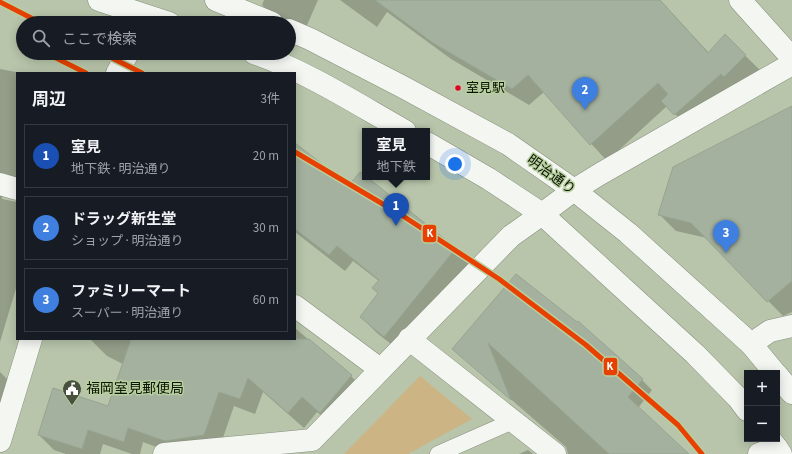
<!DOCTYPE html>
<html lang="ja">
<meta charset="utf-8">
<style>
body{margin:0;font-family:"Source Sans 3","Noto Sans JP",sans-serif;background:#20242c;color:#f1f3f6}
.controls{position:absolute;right:12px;bottom:12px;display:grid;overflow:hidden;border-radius:0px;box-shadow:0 2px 10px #0003}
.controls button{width:36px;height:36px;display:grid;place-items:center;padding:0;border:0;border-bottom:1px solid #363941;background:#171b24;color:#f1f3f6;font:20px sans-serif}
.you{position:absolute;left:455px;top:164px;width:14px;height:14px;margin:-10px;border:3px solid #fff;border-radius:50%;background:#1a73e8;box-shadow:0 0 0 6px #1a73e833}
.badge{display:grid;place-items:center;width:26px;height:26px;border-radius:50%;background:#a5aaa3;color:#fff;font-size:13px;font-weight:700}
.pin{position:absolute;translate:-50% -33px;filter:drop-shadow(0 1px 2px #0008)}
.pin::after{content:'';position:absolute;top:21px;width:14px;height:12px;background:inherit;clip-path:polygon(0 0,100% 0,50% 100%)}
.popup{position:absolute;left:362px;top:128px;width:68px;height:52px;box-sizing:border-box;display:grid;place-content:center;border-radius:0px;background:#171b24;filter:drop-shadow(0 1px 3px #0005);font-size:13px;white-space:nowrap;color:#9ea1a6}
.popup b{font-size:15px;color:#f1f3f6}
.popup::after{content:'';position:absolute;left:50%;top:100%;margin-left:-8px;border:8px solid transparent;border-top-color:#171b24}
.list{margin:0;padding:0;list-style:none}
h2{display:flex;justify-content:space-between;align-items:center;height:52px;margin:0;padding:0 16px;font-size:17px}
h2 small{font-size:13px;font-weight:400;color:#9ea1a6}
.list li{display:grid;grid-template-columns:26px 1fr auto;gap:12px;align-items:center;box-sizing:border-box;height:64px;margin:0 8px 8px;padding:0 8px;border:1px solid #363941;border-radius:0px}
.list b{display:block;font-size:15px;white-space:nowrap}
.list p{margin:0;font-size:13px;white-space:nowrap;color:#9ea1a6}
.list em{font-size:13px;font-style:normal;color:#9ea1a6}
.icon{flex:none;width:22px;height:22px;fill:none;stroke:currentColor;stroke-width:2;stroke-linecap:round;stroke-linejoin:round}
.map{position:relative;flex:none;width:792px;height:454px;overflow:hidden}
.search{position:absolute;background:#171b24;box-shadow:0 2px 10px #0003;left:16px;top:16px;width:280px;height:44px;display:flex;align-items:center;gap:10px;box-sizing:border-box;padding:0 14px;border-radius:22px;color:#9ea1a6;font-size:15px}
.panel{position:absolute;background:#171b24;box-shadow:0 2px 10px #0003;left:16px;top:72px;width:280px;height:268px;border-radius:0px}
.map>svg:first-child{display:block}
.green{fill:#ccb485}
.shadow{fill:#0003}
.building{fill:#a3b19e;stroke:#96a591}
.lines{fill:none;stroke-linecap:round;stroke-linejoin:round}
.lane-casing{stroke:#858f7b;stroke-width:17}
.street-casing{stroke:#858f7b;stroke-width:23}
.secondary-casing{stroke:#858f7b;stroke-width:23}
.lane{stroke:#f4f6f2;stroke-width:16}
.street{stroke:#f4f6f2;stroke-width:22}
.secondary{stroke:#f4f6f2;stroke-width:22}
.metro-1-casing{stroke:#b8d09f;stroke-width:8}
.metro-1{stroke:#e74000;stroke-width:5}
.bus-dot{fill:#e4002b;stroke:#b8d09f;stroke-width:1.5}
.labels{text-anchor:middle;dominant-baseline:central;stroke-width:3;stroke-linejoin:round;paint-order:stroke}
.bus-label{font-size:13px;fill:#0b1303;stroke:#b8d09f;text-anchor:start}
.street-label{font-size:14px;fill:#0b1303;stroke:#b8d09f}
.poi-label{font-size:14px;fill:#0b1303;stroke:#b8d09f;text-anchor:start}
.line-badge{stroke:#b8d09f;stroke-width:1.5}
.badge-label{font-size:11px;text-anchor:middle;font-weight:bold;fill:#fff}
</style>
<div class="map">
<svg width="792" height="454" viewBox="0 0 792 454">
<rect width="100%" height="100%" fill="#b8c5aa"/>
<!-- green -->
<polygon class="green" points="420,376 472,419 408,454 344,454"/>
<!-- shadow -->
<g class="shadow">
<polygon points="264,0 318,0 304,32 278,21 262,5"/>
<polygon points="340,0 660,0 709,53 725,36 761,71 691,130 667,106 607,161 544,92 529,105 451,59 387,12 377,27"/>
<polygon points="0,69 21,73 17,73 17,186 2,194 2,199 17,202 17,285 0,342"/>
<polygon points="792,107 792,312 783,316 707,238 676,231 660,215"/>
<polygon points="295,144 349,186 360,173 456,249 472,265 401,352 377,333 361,317 379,294 379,281 353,261 345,271 295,232"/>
<polygon points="516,276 642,380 652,390 638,408 687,454 568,454 566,447 453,349"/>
<polygon points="295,328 351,376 366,391 335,427 317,412 304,428 263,392 255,414 234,406 219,449 175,454 143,442 140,454 132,454 103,444 100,454 66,454 54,450 39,435 108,407 123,364 107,356 90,339 295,339"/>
<polygon points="0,372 8,380 0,407"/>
<polygon points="528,450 533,454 519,454"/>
</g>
<!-- building -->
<g class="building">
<polygon points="375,0 660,0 708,53 725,34 746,55 724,77 721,74 674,115 661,101 668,94 658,83 590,145 528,75 512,89 433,43"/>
<polygon points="792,106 792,281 767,302 691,223 658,215 673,167"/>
<polygon points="295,143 349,185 360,172 365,175 365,177 367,177 456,248 384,337 360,317 378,293 372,288 379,280 337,246 329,255 295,229"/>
<polygon points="516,274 577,322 578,321 643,379 628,397 689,454 609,454 488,343 511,400 452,349"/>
<polygon points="131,339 309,339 352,375 320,413 302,397 288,413 248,378 240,399 219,392 204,435 165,441 128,428 124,442 88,430 82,449 38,435 53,388 108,406"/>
</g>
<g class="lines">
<!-- lane casing -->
<g class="lane-casing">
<polyline id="lane" points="438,454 513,421"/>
</g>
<!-- street casing -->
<g class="street-casing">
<g id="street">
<polyline points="740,0 792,58"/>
<polyline points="0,184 17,189"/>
<polyline points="295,306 380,369"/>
<polyline points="409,339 555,454"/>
<polyline points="164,454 312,440 511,236 542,214"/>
<polyline points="759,454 777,448"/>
</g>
</g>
<!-- secondary casing -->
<g class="secondary-casing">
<g id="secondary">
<polyline points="99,0 169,23"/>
<polyline points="216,0 272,23"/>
<polyline points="289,30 310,39 403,87 508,144 574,190 628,233 751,344 775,373"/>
<path d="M254 53C306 71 357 104 405 131"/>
<polyline points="117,73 128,53"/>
<polyline points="427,143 489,179 542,214 695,354 738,398 747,410"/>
<polyline points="542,214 574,190 600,174 792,64"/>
<polyline points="751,344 770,331 792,326"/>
<polyline points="777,375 792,393"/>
<polyline points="770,439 781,454"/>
<polyline points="0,441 31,339"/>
</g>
</g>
<!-- lane -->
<use href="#lane" class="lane"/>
<!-- street -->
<use href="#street" class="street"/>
<!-- secondary -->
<use href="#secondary" class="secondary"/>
<!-- metro-1 casing -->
<g class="metro-1-casing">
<g id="metro-1">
<polyline points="0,2 41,23"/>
<polyline points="46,53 86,73"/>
<polyline points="102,53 142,73"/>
<polyline points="295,152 403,216 499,279 586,345 678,425 702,454"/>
</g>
</g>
<!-- metro-1 -->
<use href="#metro-1" class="metro-1"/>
</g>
<!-- icons -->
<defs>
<g id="civic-pin" transform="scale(1)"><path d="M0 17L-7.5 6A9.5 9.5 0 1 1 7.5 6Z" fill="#48513d" stroke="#b8d09f"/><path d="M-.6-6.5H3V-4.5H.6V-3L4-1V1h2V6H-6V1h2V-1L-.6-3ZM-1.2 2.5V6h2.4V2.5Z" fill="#fff"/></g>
</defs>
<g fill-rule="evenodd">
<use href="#civic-pin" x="72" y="389"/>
</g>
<!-- markers -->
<circle class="bus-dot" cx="458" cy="88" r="3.5"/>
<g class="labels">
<!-- bus labels -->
<g class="bus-label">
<text x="466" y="88">室見駅</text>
</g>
<!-- street labels -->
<g class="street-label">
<text transform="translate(551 175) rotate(36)">明治通り</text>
</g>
<!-- poi labels -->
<g class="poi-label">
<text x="86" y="389">福岡室見郵便局</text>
</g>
</g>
<g class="line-badge">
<rect x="422" y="224" width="15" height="19" rx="4" fill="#e74000"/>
<rect x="603" y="357" width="15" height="19" rx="4" fill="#e74000"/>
</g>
<g class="badge-label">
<text x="430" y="237">K</text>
<text x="610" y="370">K</text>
</g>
</svg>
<div class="controls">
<button>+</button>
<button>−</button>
</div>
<div class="you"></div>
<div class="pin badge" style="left:396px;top:226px;background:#1a4fb4">1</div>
<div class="popup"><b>室見</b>地下鉄</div>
<div class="pin badge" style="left:585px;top:110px;background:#3f7fe0">2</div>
<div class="pin badge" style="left:726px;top:253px;background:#3f7fe0">3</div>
<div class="search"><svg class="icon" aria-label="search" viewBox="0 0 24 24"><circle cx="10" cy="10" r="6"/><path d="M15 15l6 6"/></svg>ここで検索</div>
<section class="panel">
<h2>周辺<small>3件</small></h2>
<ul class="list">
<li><span class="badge" style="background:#1a4fb4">1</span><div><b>室見</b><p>地下鉄 · 明治通り</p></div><em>20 m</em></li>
<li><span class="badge" style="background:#3f7fe0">2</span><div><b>ドラッグ新生堂</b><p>ショップ · 明治通り</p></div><em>30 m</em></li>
<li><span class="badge" style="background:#3f7fe0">3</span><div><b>ファミリーマート</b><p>スーパー · 明治通り</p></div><em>60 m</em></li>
</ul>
</section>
</div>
